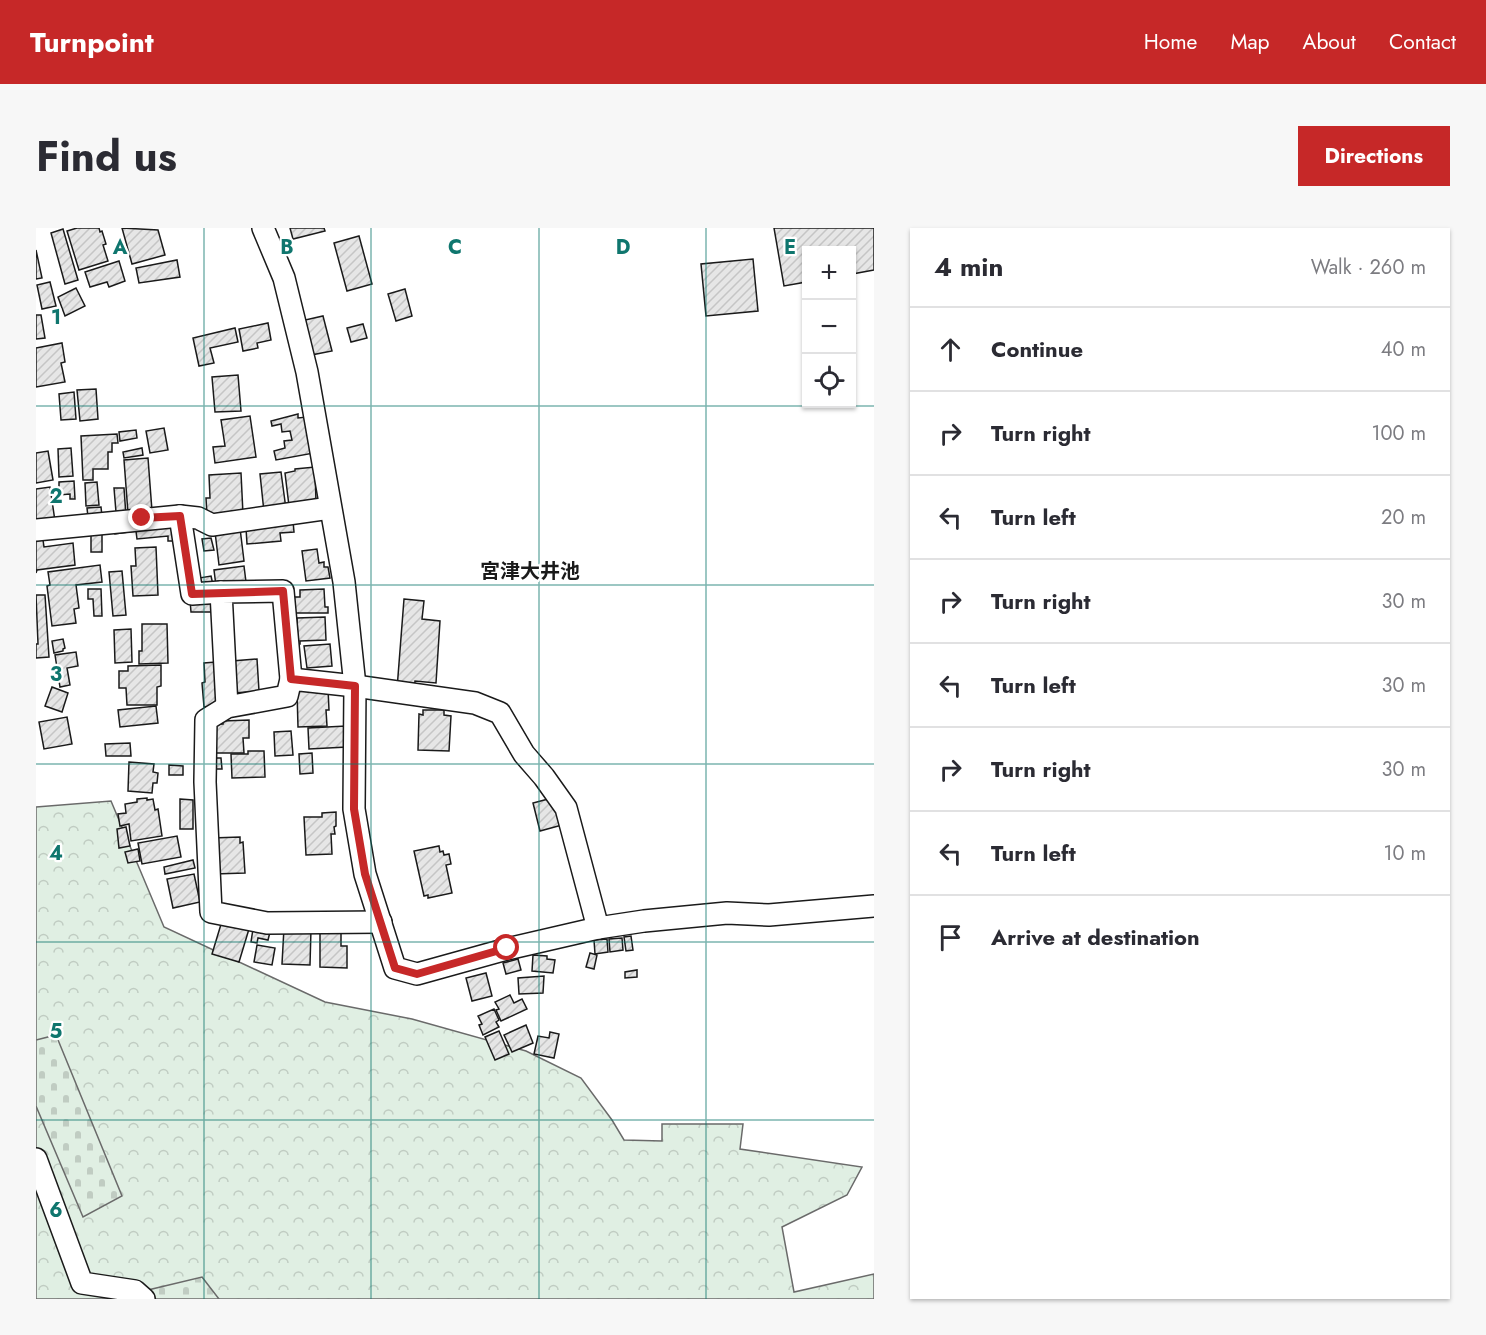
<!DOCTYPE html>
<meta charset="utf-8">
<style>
body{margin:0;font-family:Jost,"Noto Sans JP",sans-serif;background:#f7f7f7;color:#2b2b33}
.controls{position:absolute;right:18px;top:18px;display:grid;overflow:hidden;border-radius:0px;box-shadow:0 2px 4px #0004}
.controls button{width:54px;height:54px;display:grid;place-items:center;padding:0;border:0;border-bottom:2px solid #e1e1e2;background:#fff;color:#2b2b33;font:30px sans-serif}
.stop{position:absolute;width:18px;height:18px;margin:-14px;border:4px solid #c62828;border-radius:50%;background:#fff}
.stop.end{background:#c62828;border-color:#fff;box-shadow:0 2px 6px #0008}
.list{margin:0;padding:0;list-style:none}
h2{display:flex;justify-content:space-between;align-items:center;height:78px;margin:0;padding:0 24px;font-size:26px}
h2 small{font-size:20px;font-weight:400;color:#7c7c81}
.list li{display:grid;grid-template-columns:39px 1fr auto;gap:18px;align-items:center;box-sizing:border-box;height:84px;padding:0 24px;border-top:2px solid #e1e1e2}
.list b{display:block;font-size:22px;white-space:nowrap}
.list em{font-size:20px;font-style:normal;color:#7c7c81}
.icon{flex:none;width:33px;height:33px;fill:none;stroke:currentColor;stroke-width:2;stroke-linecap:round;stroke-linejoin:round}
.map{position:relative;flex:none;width:838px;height:1071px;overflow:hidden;border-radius:0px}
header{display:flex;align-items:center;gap:36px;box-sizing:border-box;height:84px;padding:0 30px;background:#c62828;color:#fff}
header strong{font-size:28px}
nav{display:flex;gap:33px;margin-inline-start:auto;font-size:21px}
.intro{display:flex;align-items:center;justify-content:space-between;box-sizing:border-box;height:144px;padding:0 36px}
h1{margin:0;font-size:42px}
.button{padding:15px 27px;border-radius:0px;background:#c62828;color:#fff;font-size:21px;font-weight:700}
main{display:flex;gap:36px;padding:0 36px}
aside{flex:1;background:#fff;border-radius:0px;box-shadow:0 2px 4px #0004}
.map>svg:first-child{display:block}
.forest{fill:url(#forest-crowns);stroke:#6a6a6a;stroke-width:1.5}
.cemetery{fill:url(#cemetery-stones);stroke:#6a6a6a;stroke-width:1.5}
.building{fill:url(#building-hatch);stroke:#1a1a1a;stroke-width:1.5}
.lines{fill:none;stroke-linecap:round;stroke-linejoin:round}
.minor-casing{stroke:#1a1a1a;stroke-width:24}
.minor{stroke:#fff;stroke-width:21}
.route{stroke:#c62828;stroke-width:8}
.grid{fill:none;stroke:#0f766e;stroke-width:1.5;stroke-opacity:0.55}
.labels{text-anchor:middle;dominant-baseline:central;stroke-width:4.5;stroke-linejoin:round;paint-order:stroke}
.neighbourhood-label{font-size:20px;font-weight:bold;fill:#1a1a1a;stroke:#fff}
.grid-label{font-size:20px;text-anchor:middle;font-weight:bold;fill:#0f766e;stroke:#fff;stroke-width:4.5;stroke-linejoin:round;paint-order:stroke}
</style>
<header>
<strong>Turnpoint</strong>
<nav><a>Home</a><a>Map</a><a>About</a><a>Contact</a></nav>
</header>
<div class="intro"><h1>Find us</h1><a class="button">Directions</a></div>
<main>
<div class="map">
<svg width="838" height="1071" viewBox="0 0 838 1071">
<defs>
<pattern id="forest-crowns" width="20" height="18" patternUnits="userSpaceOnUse" patternTransform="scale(1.5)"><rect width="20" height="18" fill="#e0efe3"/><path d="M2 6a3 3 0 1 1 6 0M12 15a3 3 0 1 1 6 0" fill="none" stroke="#c0ccc2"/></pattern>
<pattern id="cemetery-stones" width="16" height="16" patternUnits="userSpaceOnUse" patternTransform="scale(1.5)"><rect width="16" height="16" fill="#e0efe3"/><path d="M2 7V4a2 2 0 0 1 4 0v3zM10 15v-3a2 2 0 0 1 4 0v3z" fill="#c0ccc2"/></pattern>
<pattern id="building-hatch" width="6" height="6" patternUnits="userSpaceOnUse" patternTransform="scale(1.5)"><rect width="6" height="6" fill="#e6e6e6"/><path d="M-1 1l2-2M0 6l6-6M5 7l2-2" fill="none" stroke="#c5c5c5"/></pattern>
</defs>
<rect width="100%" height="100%" fill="#fff"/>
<!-- forest -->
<polygon class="forest" points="75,573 128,699 289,774 376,791 490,823 545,850 576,892 588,912 626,913 626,896 707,896 704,921 826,939 811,967 746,999 758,1064 838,1046 838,1071 0,1071 0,579"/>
<!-- cemetery -->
<g class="cemetery">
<polygon points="20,807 86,968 47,989 0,878 0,812"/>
<polygon points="166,1049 183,1071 120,1071 112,1062"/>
</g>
<!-- building -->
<g class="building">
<polygon points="41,0 63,0 64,4 66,3 70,16 67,17 72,33 43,42 31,3"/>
<polygon points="86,0 122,2 129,27 96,36"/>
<polygon points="254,0 288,0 289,3 257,11"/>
<polygon points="738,0 838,0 838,42 816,46 816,22 770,22 770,54 748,58"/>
<polygon points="27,1 42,52 29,56 15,5"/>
<polygon points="323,8 336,56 311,63 298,15"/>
<polygon points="0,22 6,50 0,51"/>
<polygon points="717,31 722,83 670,88 665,36"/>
<polygon points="141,32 144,49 103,55 100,40"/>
<polygon points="83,33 89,53 73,59 71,54 54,59 49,44"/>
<polygon points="14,54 20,78 6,81 1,57"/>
<polygon points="40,60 49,78 29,88 22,69"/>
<polygon points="369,61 376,88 360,93 352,66"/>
<polygon points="0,87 5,87 9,110 0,111"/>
<polygon points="287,88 296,123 275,127 269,92"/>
<polygon points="232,95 235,112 221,115 222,120 207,123 203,101"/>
<polygon points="327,96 331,110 315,114 311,100"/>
<polygon points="199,100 202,114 174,120 178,135 163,138 157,110"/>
<polygon points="26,115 29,134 25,135 29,154 0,159 0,120"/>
<polygon points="202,147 205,183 179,184 176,149"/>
<polygon points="60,161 62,191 44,193 41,162"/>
<polygon points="38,164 40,191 25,192 23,166"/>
<polygon points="262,186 262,190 271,189 278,225 240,232 238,223 249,220 248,213 256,212 254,203 246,204 245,196 236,198 235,193"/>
<polygon points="214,188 220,229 179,235 177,219 189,218 185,192"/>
<polygon points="128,200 132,222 114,225 110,203"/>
<polygon points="100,202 101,210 84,213 83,204"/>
<polygon points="81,206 82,215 76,215 76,224 72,224 72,241 57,241 57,252 47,252 45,208"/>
<polygon points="35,220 37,248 23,249 22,221"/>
<polygon points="106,220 107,227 88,230 87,224"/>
<polygon points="12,223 17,252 0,255 0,225"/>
<polygon points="112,230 116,283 92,285 88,232"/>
<polygon points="279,239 280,275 253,278 249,245 259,243 259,241"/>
<polygon points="245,244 250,281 228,284 224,246"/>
<polygon points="205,245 207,286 171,287 170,270 174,270 173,247"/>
<polygon points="38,253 39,271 34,271 34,266 23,267 23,254"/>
<polygon points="61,254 63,277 50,278 49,255"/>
<polygon points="14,259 19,293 0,295 0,261"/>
<polygon points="78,260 88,260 90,288 80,284"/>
<polygon points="65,279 66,288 52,289 51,280"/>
<polygon points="257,293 258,304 244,305 245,313 211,316 210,300"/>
<polygon points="140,295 142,313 132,313 132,308 101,311 100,303 79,306 79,302"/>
<polygon points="204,300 208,333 183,337 179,304"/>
<rect x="55" y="304" width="11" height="20"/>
<polygon points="175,310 178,322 168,323 166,311"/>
<polygon points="7,312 8,319 37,315 39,337 1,342 0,345 0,313"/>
<polygon points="120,319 122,367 97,368 95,338 100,338 99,320"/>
<polygon points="281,321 283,335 288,334 288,339 292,339 294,350 270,353 266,323"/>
<polygon points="64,337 66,354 40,357 43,380 38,381 40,395 16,398 11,358 14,357 12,344"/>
<polygon points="208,338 210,354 180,358 178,342"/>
<polygon points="86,343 90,387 77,388 73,344"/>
<polygon points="175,348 177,357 164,359 163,350"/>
<polygon points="52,361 65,361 66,388 58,388 57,371 52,371"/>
<polygon points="288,361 289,379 292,379 292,385 259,385 258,369 264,369 264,362"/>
<polygon points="0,367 9,367 13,429 0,430 0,416 2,416"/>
<polygon points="368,371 388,373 386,391 404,393 400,455 379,453 378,462 361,461"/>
<polygon points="154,372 179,372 179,384 155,384"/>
<polygon points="289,389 290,412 264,413 264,416 262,416 261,390"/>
<polygon points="106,396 131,396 132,435 103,436 103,423 106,423"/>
<polygon points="95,401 96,434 79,435 78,402"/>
<polygon points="27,411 29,420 27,421 27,423 18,425 16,413"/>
<polygon points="294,416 296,438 271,440 268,418"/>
<polygon points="40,424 42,438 31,440 34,457 24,459 19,427"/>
<polygon points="221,431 223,463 198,465 196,433"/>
<polygon points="180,434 183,478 168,479 166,455 169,454 168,435"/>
<polygon points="125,437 125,458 121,459 121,477 91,477 90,460 83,460 83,443 92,443 92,438"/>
<polygon points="16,459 32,465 26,484 9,478"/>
<polygon points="264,459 292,461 293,482 290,482 291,498 262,499 261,463 264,463"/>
<polygon points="120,478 122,495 84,499 82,482"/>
<polygon points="387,482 408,482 408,487 415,488 413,523 382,522 383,486 387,487"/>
<polygon points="31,489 36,516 8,521 3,494"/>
<polygon points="213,492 213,510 207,510 208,525 180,525 179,496 187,496 187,493"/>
<polygon points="310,498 311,519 273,521 272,500"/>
<polygon points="255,503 257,527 239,528 238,504"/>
<polygon points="94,515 95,528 70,528 69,516"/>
<polygon points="212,523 228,523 229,549 196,550 195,526 212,526"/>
<polygon points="276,525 277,545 264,546 263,526"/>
<polygon points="176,530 185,530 186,541 176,541"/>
<polygon points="93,534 118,536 117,544 122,545 121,555 117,555 116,565 92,563"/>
<polygon points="133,537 147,538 147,547 133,547"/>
<polygon points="111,570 111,572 117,571 119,582 122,581 126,608 95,613 93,596 84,598 82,586 90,585 89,576 101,574 101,571"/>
<polygon points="516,570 526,597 504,603 497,575"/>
<polygon points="144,571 157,572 157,601 144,601"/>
<polygon points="300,584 300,598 298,599 299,606 295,606 296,626 270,627 268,589 286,589 286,585"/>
<polygon points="90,599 94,618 83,620 81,601"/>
<polygon points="141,608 145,629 106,636 102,615"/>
<polygon points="204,609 204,615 207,614 209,645 178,646 176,610"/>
<polygon points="403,618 404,624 407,623 408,627 413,626 415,636 410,637 416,665 392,670 392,667 388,668 378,623"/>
<polygon points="102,621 104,633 92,635 89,624"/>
<polygon points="157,632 159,640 129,646 128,639"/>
<polygon points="158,646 164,674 137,680 131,651"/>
<polygon points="186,693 213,701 203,734 176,726"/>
<polygon points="248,700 275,701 274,737 246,736"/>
<polygon points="217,701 234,704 232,712 222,710 221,715 215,714"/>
<polygon points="284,703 305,703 305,718 311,718 311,740 284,739"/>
<polygon points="595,708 597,722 590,723 588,709"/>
<polygon points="586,710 587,722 574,724 573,711"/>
<polygon points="571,711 572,724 559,726 558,712"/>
<polygon points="221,717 239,720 236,737 218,734"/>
<polygon points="554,725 561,727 558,741 550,739"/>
<polygon points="497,727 511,728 511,731 519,732 517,745 496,743"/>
<polygon points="482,731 485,742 470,746 467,735"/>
<polygon points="601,742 601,749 589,750 589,744"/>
<polygon points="450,745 456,768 436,773 430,750"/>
<polygon points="508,748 507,765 483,766 482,750"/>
<polygon points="474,767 478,775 486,771 491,781 465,793 460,782 463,781 459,774"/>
<polygon points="458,781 463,792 460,794 463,799 447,807 443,797 446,796 442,788"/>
<polygon points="490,797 497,815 476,824 468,807"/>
<polygon points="463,803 473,826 459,832 449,809"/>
<polygon points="514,804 523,806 518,830 498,826 502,808 513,810"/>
</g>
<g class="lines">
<!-- minor casing -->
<g class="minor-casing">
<g id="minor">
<polyline points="227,0 248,50 271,144 308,354 319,458 318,581 329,646 359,740 381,746 471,721 562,700 608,693 691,685 733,687 838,678"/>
<polyline points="144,288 156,366 185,364"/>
<polyline points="0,302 144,288 162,290 176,297 294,280"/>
<polyline points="191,479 185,364 247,363 255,451"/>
<polyline points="345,694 231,695 175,684 169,554 170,492 191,479 251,468 255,451 319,458 439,475 464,485 488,526 508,549 530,580 562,700"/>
<polyline points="0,931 46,1055 99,1063 108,1071"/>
</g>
</g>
<!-- minor -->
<use href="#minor" class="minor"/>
</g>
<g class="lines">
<!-- route -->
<polyline class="route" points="106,290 144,288 156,366 247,363 255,451 319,458 318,581 329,646 359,740 381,746 471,720"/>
</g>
<!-- grid -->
<path class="grid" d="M168 0V1071M335 0V1071M503 0V1071M670 0V1071M0 178H838M0 357H838M0 536H838M0 714H838M0 892H838"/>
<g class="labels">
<!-- neighbourhood labels -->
<g class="neighbourhood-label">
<text x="494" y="343">宮津大井池</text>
</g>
</g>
<g class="grid-label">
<text x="84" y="26">A</text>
<text x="251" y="26">B</text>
<text x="419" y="26">C</text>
<text x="587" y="26">D</text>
<text x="754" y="26">E</text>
<text x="20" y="96">1</text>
<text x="20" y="275">2</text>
<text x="20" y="453">3</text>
<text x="20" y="632">4</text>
<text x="20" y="810">5</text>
<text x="20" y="989">6</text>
</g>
</svg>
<div class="controls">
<button>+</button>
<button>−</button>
<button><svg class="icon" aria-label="locate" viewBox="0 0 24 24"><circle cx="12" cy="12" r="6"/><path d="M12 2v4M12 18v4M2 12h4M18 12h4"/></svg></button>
</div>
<div class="stop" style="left:471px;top:720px"></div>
<div class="stop end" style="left:106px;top:290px"></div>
</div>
<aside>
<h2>4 min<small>Walk · 260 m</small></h2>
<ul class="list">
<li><svg class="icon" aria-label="ahead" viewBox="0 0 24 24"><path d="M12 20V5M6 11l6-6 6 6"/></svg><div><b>Continue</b></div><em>40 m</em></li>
<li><svg class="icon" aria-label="right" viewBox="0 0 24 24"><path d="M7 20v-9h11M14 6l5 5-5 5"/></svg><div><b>Turn right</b></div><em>100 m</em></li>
<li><svg class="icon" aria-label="left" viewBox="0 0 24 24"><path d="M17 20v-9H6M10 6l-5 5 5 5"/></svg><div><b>Turn left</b></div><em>20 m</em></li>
<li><svg class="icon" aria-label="right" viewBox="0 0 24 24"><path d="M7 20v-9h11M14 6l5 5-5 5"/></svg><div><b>Turn right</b></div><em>30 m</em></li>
<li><svg class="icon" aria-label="left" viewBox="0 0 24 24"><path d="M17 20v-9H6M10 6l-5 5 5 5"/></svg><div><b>Turn left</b></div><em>30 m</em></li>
<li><svg class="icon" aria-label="right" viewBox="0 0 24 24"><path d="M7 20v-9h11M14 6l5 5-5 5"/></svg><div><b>Turn right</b></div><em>30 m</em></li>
<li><svg class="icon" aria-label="left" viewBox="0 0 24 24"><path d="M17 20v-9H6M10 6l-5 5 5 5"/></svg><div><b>Turn left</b></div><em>10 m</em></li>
<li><svg class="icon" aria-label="arrive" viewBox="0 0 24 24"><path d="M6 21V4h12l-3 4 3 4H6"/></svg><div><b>Arrive at destination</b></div></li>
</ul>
</aside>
</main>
